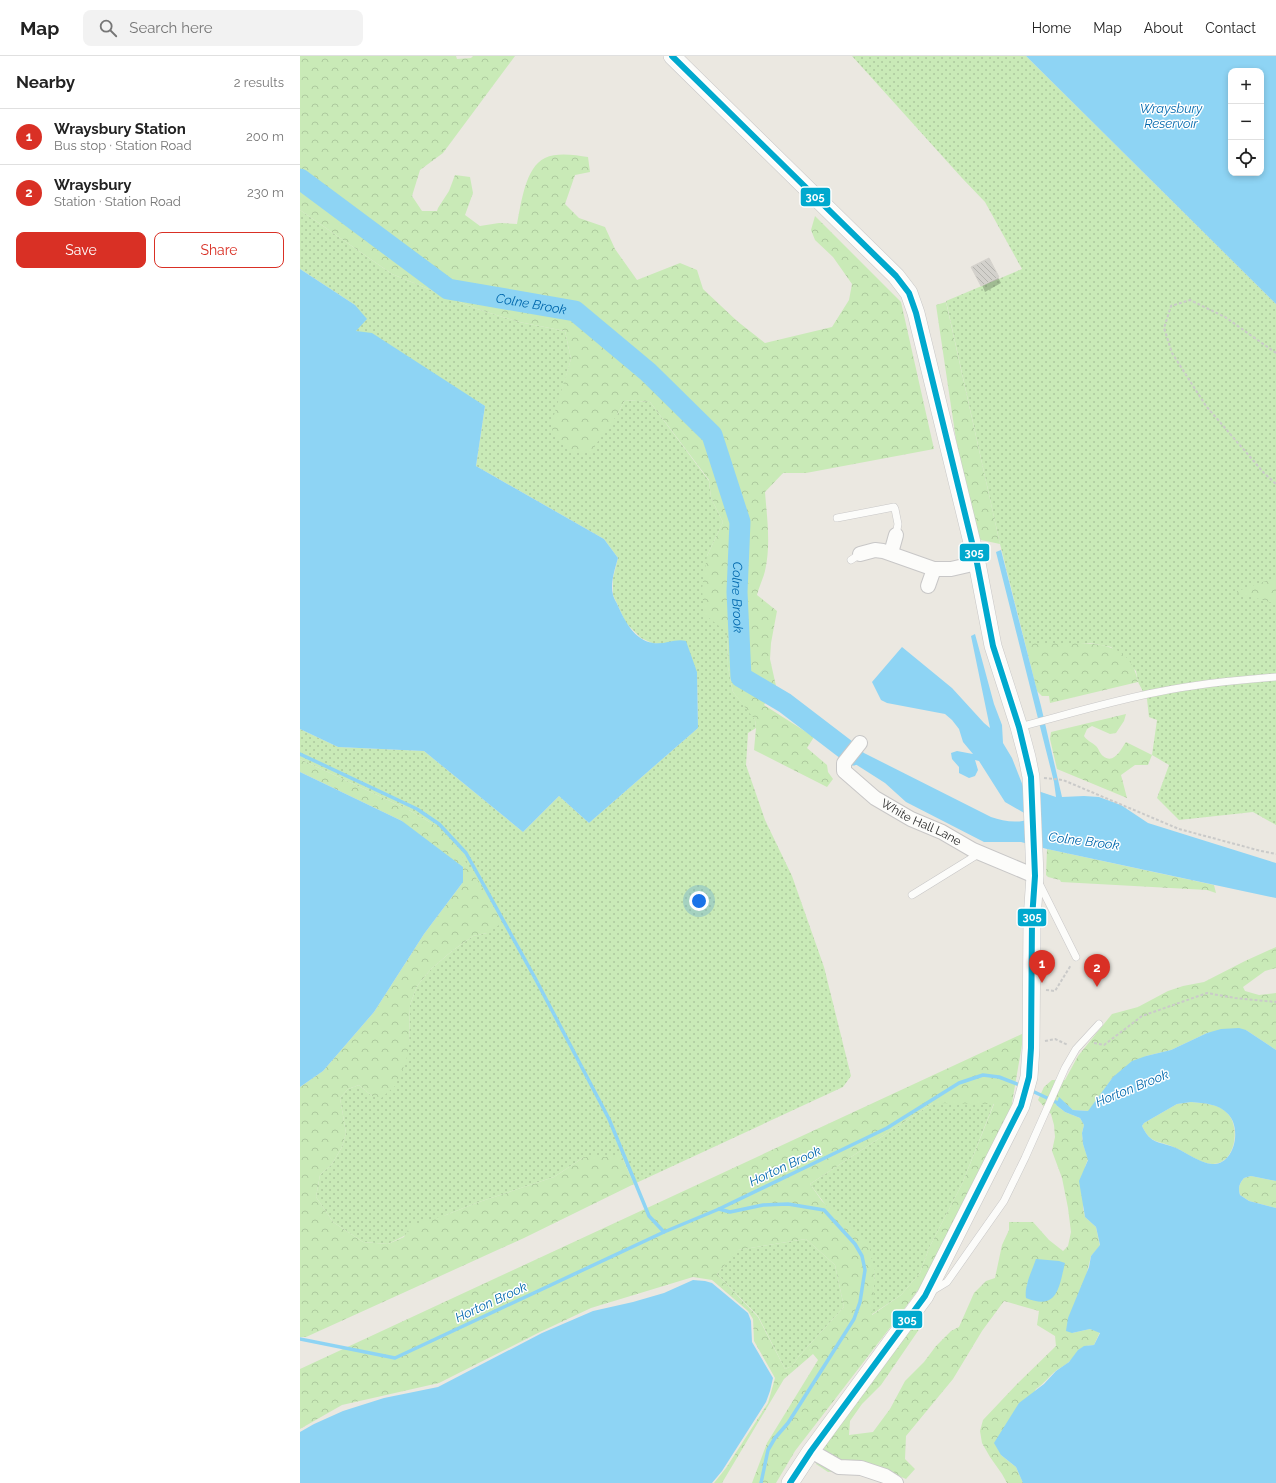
<!DOCTYPE html>
<meta charset="utf-8">
<style>
body{margin:0;font-family:Raleway,sans-serif;background:#f2f2f2;color:#222}
.controls{position:absolute;right:12px;top:12px;display:grid;overflow:hidden;border-radius:8px;box-shadow:0 2px 6px #0003}
.controls button{width:36px;height:36px;display:grid;place-items:center;padding:0;border:0;border-bottom:1px solid #e0e0e0;background:#fff;color:#222;font:20px sans-serif}
.you{position:absolute;left:399px;top:845px;width:14px;height:14px;margin:-10px;border:3px solid #fff;border-radius:50%;background:#1a73e8;box-shadow:0 0 0 6px #1a73e833}
.badge{display:grid;place-items:center;width:26px;height:26px;border-radius:50%;background:#d93025;color:#fff;font-size:13px;font-weight:700}
.pin{position:absolute;translate:-50% -33px;filter:drop-shadow(0 1px 2px #0008)}
.pin::after{content:'';position:absolute;top:21px;width:14px;height:12px;background:inherit;clip-path:polygon(0 0,100% 0,50% 100%)}
.list{margin:0;padding:0;list-style:none}
h2{display:flex;justify-content:space-between;align-items:center;height:52px;margin:0;padding:0 16px;font-size:17px}
h2 small{font-size:13px;font-weight:400;color:#767676}
.list li{display:grid;grid-template-columns:26px 1fr auto;gap:12px;align-items:center;box-sizing:border-box;height:56px;padding:0 16px;border-top:1px solid #e0e0e0}
.list b{display:block;font-size:15px;white-space:nowrap}
.list p{margin:0;font-size:13px;white-space:nowrap;color:#767676}
.list em{font-size:13px;font-style:normal;color:#767676}
.actions{display:flex;gap:8px;padding:12px 16px}
.actions a{flex:1;padding:9px 0;border:1px solid #d93025;border-radius:8px;text-align:center;font-size:14px;color:#d93025}
.actions .main{background:#d93025;color:#fff}
.icon{flex:none;width:22px;height:22px;fill:none;stroke:currentColor;stroke-width:2;stroke-linecap:round;stroke-linejoin:round}
.map{position:relative;flex:none;width:976px;height:1427px;overflow:hidden}
header{display:flex;align-items:center;gap:24px;box-sizing:border-box;height:56px;padding:0 20px;background:#fff;border-bottom:1px solid #e0e0e0}
header strong{font-size:19px}
nav{display:flex;gap:22px;margin-inline-start:auto;font-size:14px}
.search{width:280px;height:36px;background:#f2f2f2;display:flex;align-items:center;gap:10px;box-sizing:border-box;padding:0 14px;border-radius:8px;color:#767676;font-size:15px}
main{display:flex}
aside{flex:1;background:#fff}
.map>svg:first-child{display:block}
.grass{fill:url(#grass-dots)}
.forest{fill:url(#forest-crowns);fill-rule:evenodd}
.water{fill:#8ed4f4;fill-rule:evenodd}
.shadow{fill:#0003}
.lines{fill:none;stroke-linecap:round;stroke-linejoin:round}
.stream{stroke:#8ed4f4;stroke-width:3.5}
.river{stroke:#8ed4f4;stroke-width:21}
.building{fill:url(#building-back-hatch);stroke:#d6d3cd}
.service-casing{stroke:#c8c7c7;stroke-width:8}
.minor-casing{stroke:#c8c7c7;stroke-width:16}
.tertiary-casing{stroke:#c8c7c7;stroke-width:18}
.path{stroke:#cacac9;stroke-width:2;stroke-dasharray:3 2;stroke-linecap:butt}
.service{stroke:#fcfcfa;stroke-width:7}
.minor{stroke:#fcfcfa;stroke-width:14}
.tertiary{stroke:#fcfcfa;stroke-width:17}
.bus-1-casing{stroke:#fff;stroke-width:9}
.bus-1{stroke:#00a9ce;stroke-width:6}
.labels{text-anchor:middle;dominant-baseline:central;stroke-width:3;stroke-linejoin:round;paint-order:stroke}
.street-label{font-size:12px;fill:#2c2c2c;stroke:#fff}
.water-label{font-size:13px;font-style:italic;fill:#0068ad;stroke:#fff}
.line-badge{stroke:#fff;stroke-width:1.5}
.badge-label{font-size:11px;text-anchor:middle;font-weight:bold;fill:#fff}
</style>
<header>
<strong>Map</strong>
<div class="search"><svg class="icon" aria-label="search" viewBox="0 0 24 24"><circle cx="10" cy="10" r="6"/><path d="M15 15l6 6"/></svg>Search here</div>
<nav><a>Home</a><a>Map</a><a>About</a><a>Contact</a></nav>
</header>
<main>
<aside>
<h2>Nearby<small>2 results</small></h2>
<ul class="list">
<li><span class="badge">1</span><div><b>Wraysbury Station</b><p>Bus stop · Station Road</p></div><em>200 m</em></li>
<li><span class="badge">2</span><div><b>Wraysbury</b><p>Station · Station Road</p></div><em>230 m</em></li>
</ul>
<div class="actions"><a class="main">Save</a><a>Share</a></div>
</aside>
<div class="map">
<svg width="976" height="1427" viewBox="0 0 976 1427">
<defs>
<pattern id="grass-dots" width="8" height="8" patternUnits="userSpaceOnUse"><rect width="8" height="8" fill="#c9eab7"/><path d="M2 2h.1M6 6h.1" fill="none" stroke="#adc99e" stroke-width="1.8" stroke-linecap="round"/></pattern>
<pattern id="forest-crowns" width="20" height="18" patternUnits="userSpaceOnUse"><rect width="20" height="18" fill="#c9eab7"/><path d="M2 6a3 3 0 1 1 6 0M12 15a3 3 0 1 1 6 0" fill="none" stroke="#adc99e"/></pattern>
<pattern id="building-back-hatch" width="6" height="6" patternUnits="userSpaceOnUse"><rect width="6" height="6" fill="#d3d1cc"/><path d="M-1 5l2 2M0 0l6 6M5-1l2 2" fill="none" stroke="#b5b4af"/></pattern>
</defs>
<rect width="100%" height="100%" fill="#ebe8e1"/>
<!-- grass -->
<g class="grass">
<polygon points="552,0 726,0 976,248 976,769 953,756 879,764 857,742 869,709 852,699 857,664 849,661 847,643 838,626 836,615 811,591 790,587 725,587 700,488 646,245 722,213 685,146 662,122"/>
<polygon points="0,154 92,218 177,253 219,266 265,275 271,303 252,369 317,359 325,344 350,346 409,425 411,442 423,466 407,500 427,575 428,611 433,636 452,659 455,664 456,672 448,677 446,709 465,764 492,820 524,911 551,1020 543,1031 334,1128 322,1101 284,1101 254,1121 176,1147 146,1159 88,1188 63,1186 33,1166 16,1141 20,1119 32,1108 42,1091 46,1077 40,1042 48,1033 59,1029 72,1040 109,988 110,949 117,930 131,913 152,895 173,880 187,877 133,768 109,754 104,749 103,751 0,703 0,673 38,691 124,695 223,776 259,740 289,767 398,672 397,616 361,588 352,587 341,582 326,567 313,539 313,522 318,502 304,483 176,410 185,350 56,275 55,249 0,213"/>
<polygon points="633,1047 694,1047 662,1128 629,1192 620,1217 601,1239 571,1259 575,1215 510,1128"/>
<polygon points="506,1183 535,1209 544,1251 499,1300 492,1310 485,1313 458,1260 417,1218 437,1194"/>
</g>
<!-- forest -->
<g class="forest">
<path d="M0 0H156L157 3 171 2 173 0H215L143 97 120 114 112 140 122 155H137L138 152 149 135 155 119 170 121 173 137 165 159 180 170 199 167 217 168C221 149 225 111 245 102 257 96 275 99 288 101L290 116 275 119 265 148 279 162 305 171 315 193 337 224 380 207 397 214 403 233 437 265 465 287 532 271 549 244 552 228 533 201 515 184 511 174 515 160 601 246 634 393 506 417H483L465 436C467 462 471 489 465 515 463 523 459 531 457 539L477 555 471 587 470 603 476 630 464 649 514 681 507 692 527 709 528 716 533 723 527 731 454 694 456 672 455 664 433 636 428 611 427 575 424 574 404 558 402 533 407 500 423 466 411 442 409 424 350 346 325 344 317 359 291 395 276 397 254 380 251 369 271 303 265 275 219 266 177 253 92 218 0 154Z"/>
<polygon points="646,246 700,488 681,484 673,473 659,404 636,249"/>
<polygon points="976,521 976,548 935,536 974,522"/>
<path d="M725 587C739 587 754 587 768 587 800 587 831 588 838 626L750 647 749 640H742L737 635Z"/>
<path d="M826 658 824 665 816 677 810 678 792 670 787 673 784 680C787 685 792 686 796 690 799 693 800 698 803 700 814 709 821 693 826 686L852 699 848 709H835L821 719 827 742 757 713 750 683 751 676Z"/>
<polygon points="0,703 103,751 104,749 110,752 109,754 133,768 153,786 188,841 202,867 187,877 173,880 152,895 131,913 117,930 110,949 109,988 106,1006 95,1030 80,1043 72,1040 59,1029 48,1033 40,1042 46,1077 42,1091 32,1108 20,1119 16,1141 33,1166 63,1186 88,1188 104,1181 111,1169 146,1159 176,1147 254,1121 284,1101 322,1101 334,1128 224,1182 6,1281 0,1281 0,1031 23,1015 74,956 124,878 163,826 102,765 0,716"/>
<polygon points="747,793 914,829 916,837 907,834 761,826 760,824 748,821 746,819"/>
<path d="M976 891V912L965 915 943 931 945 935 959 939 976 937V994L946 974 907 977 871 994 846 1000 813 1021 789 1055 773 1054 759 1042 756 1049 765 1056 780 1062 784 1069 782 1077 783 1088 788 1103 785 1111 783 1152 785 1161 796 1171 800 1190 791 1200 772 1277 790 1273 800 1276 794 1289C778 1290 780 1295 770 1305 766 1309 761 1311 757 1314 749 1320 744 1328 736 1333L701 1399 716 1411 723 1427H707L702 1418 690 1401 682 1387 680 1375 683 1364 717 1328 756 1290 755 1280 737 1269 739 1255 704 1245 682 1275 653 1323 606 1380 605 1403 615 1413 606 1423 578 1411 528 1416 516 1408 533 1375 619 1260 620 1272 581 1329 562 1348 550 1365 549 1379 573 1376 590 1353 605 1325 624 1306 636 1290 651 1275 659 1271 674 1237 686 1225 695 1222 702 1189 709 1174V1166H733L749 1184 763 1195 768 1190 771 1176 768 1152 762 1122 752 1095 755 1081 754 1069 751 1058 738 1044 744 1031 752 1024H765L778 1000 812 958 838 951 868 935 883 930 904 926 945 905Z"/>
<path d="M724 977 712 1047 715 1050 640 1204 599 1260 495 1395 476 1427H452L467 1387 518 1304 513 1298 484 1323 422 1427H414L426 1412 468 1347 475 1322 454 1285 453 1263 448 1255 412 1224 393 1221 291 1252 240 1276 139 1327 42 1349 0 1373V1313ZM633 1047 694 1048 662 1128 629 1192 620 1217 601 1239 572 1259 575 1215 569 1189 522 1145 510 1128ZM506 1183 535 1209 544 1251 499 1300 492 1310 485 1313 458 1261 417 1218 438 1194Z"/>
<path d="M891 1046C904 1047 920 1048 928 1058 941 1072 935 1109 912 1108 899 1107 887 1097 876 1092 859 1084 851 1089 842 1070L844 1067 877 1048Z"/>
<path d="M951 1120 976 1125V1152L949 1145 940 1139C938 1131 939 1128 944 1122Z"/>
</g>
<!-- water -->
<g class="water">
<path d="M726 0H976V248ZM931 15H961V117H931Z"/>
<path d="M0 213 55 249 67 263 56 275 72 277 185 350 176 410 304 483 318 502C315 513 310 527 313 539 314 543 317 547 318 550 325 565 334 584 353 587 365 589 375 582 386 585L397 616 398 672 289 767 259 740 223 776 124 695 38 691 0 673Z"/>
<path d="M701 494 741 650 762 741 784 740 799 741 821 749 848 767 976 807V842L747 793 721 786H684L606 746 585 727 527 690 533 676 549 684 564 697 691 761C703 765 717 768 729 763L726 758 705 746 679 705 675 704 678 714 675 720 669 722 659 717V711L652 703 651 697 657 695 673 698 663 686 659 673 652 664 645 658 587 647 581 644 572 626 602 591 652 632 684 667 690 672 671 580 675 578 694 648 702 669 703 687 712 702 723 730 756 741 754 726 696 496Z"/>
<polygon points="0,716 102,765 163,811 163,826 124,878 74,956 23,1015 0,1031"/>
<path d="M939 972 946 974 976 994V1125L951 1120 944 1122C939 1128 938 1131 940 1139L949 1145 976 1152V1427H723L716 1411 701 1399 694 1387 719 1347 744 1328 756 1315 769 1306 778 1294 784 1290 794 1289 800 1277 790 1273 772 1277 766 1275 768 1262 789 1211 791 1200 800 1189 796 1171 785 1161 779 1125 788 1104 783 1088 782 1077 784 1069 780 1062 765 1056 756 1049 759 1041 773 1054 788 1055 813 1021 832 1005 846 1000 871 994 907 977 921 973ZM891 1046C904 1047 919 1048 928 1058 942 1072 935 1109 912 1108 900 1107 887 1097 876 1092 859 1085 851 1089 842 1070L844 1067 877 1048Z"/>
<path d="M736 1203 759 1205 765 1207C759 1231 758 1255 726 1242 724 1230 732 1215 736 1203Z"/>
<polygon points="393,1224 405,1225 412,1227 448,1257 451,1265 452,1286 473,1322 470,1335 466,1346 422,1415 412,1427 0,1427 0,1376 14,1368 43,1355 84,1342 138,1331 242,1277 293,1255 333,1246 364,1237"/>
</g>
<!-- shadow -->
<polygon class="shadow" points="692,210 701,227 685,236 682,229"/>
<g class="lines">
<!-- stream -->
<g class="stream">
<polyline points="0,698 117,753 139,768 166,797 235,922 309,1063 349,1160 364,1176"/>
<polyline points="730,1034 760,1048"/>
<polyline points="419,1153 430,1156 463,1149 488,1148 524,1154 555,1188 562,1200 565,1214 560,1246 554,1263 488,1367 475,1382 468,1394 461,1427"/>
<polyline points="0,1283 95,1302 364,1176 419,1153 504,1112 587,1072 659,1027 683,1019 699,1021 722,1030"/>
</g>
<!-- river -->
<path class="river" id="s1" d="M0 123 148 233 275 255 348 316 412 379 440 466 437 536 441 621 485 647 553 699"/>
</g>
<!-- building -->
<polygon class="building" points="689,202 699,221 681,230 671,211"/>
<g class="lines">
<!-- service casing -->
<g class="service-casing">
<g id="service">
<polyline points="537,462 594,451 595,453 598,468 596,479"/>
<polyline points="551,504 560,498"/>
<path d="M719 671C765 659 811 645 858 636 897 628 936 624 976 621"/>
<polyline points="739,827 776,901"/>
<polyline points="612,839 680,797"/>
<polyline points="632,1235 647,1226 704,1145 725,1102 765,1012 776,993 799,968"/>
</g>
</g>
<!-- minor casing -->
<g class="minor-casing">
<g id="minor">
<polyline points="591,497 596,479"/>
<polyline points="560,498 575,494 583,495 634,513 651,513 677,507"/>
<polyline points="628,530 634,513"/>
<path id="s2" d="M560 687 544 707V715L575 742 611 763 642 776 673 794 735 820"/>
<polyline points="511,1395 539,1411 561,1412 585,1420 596,1427"/>
</g>
</g>
<!-- tertiary casing -->
<g class="tertiary-casing">
<polyline id="tertiary" points="372,0 596,220 609,237 616,257 677,507 693,590 719,671 727,701 731,721 735,820 732,863 731,992 729,1021 721,1050 625,1240 511,1395 490,1427"/>
</g>
<!-- path -->
<g class="path">
<polyline points="976,297 925,261 890,244 871,250 864,272 872,297 906,350 964,417 976,428"/>
<polyline points="744,722 763,724 879,773 961,795 976,798"/>
<polyline points="746,934 755,935 771,909"/>
<polyline points="745,985 755,983 768,989"/>
<polyline points="794,987 804,989 842,960 907,937 935,942 976,946"/>
</g>
<!-- service -->
<use href="#service" class="service"/>
<!-- minor -->
<use href="#minor" class="minor"/>
<!-- tertiary -->
<use href="#tertiary" class="tertiary"/>
<!-- bus-1 casing -->
<g class="bus-1-casing">
<polyline id="bus-1" points="372,0 596,220 609,237 616,257 677,507 693,590 719,671 731,721 735,820 732,863 731,992 729,1021 721,1050 625,1240 511,1395 490,1427"/>
</g>
<!-- bus-1 -->
<use href="#bus-1" class="bus-1"/>
</g>
<g class="labels">
<!-- street labels -->
<g class="street-label">
<text stroke="none"><textPath href="#s2" startOffset="127">White Hall Lane</textPath></text>
</g>
<!-- water labels -->
<g class="water-label">
<text x="871" y="52">Wraysbury<tspan x="871" dy="15">Reservoir</tspan></text>
<text stroke="none"><textPath href="#s1" startOffset="269">Colne Brook</textPath></text>
<text stroke="none"><textPath href="#s1" startOffset="665">Colne Brook</textPath></text>
<text transform="translate(784 785) rotate(7)">Colne Brook</text>
<text transform="translate(832 1032) rotate(-22)">Horton Brook</text>
<text transform="translate(485 1110) rotate(-25)">Horton Brook</text>
<text transform="translate(191 1246) rotate(-25)">Horton Brook</text>
</g>
</g>
<g class="line-badge">
<rect x="500" y="131" width="31" height="20" rx="4" fill="#00a9ce"/>
<rect x="659" y="487" width="31" height="19" rx="4" fill="#00a9ce"/>
<rect x="717" y="852" width="30" height="19" rx="4" fill="#00a9ce"/>
<rect x="592" y="1254" width="31" height="19" rx="4" fill="#00a9ce"/>
</g>
<g class="badge-label">
<text x="515" y="145">305</text>
<text x="674" y="501">305</text>
<text x="732" y="865">305</text>
<text x="607" y="1268">305</text>
</g>
</svg>
<div class="controls">
<button>+</button>
<button>−</button>
<button><svg class="icon" aria-label="locate" viewBox="0 0 24 24"><circle cx="12" cy="12" r="6"/><path d="M12 2v4M12 18v4M2 12h4M18 12h4"/></svg></button>
</div>
<div class="you"></div>
<div class="pin badge" style="left:742px;top:927px">1</div>
<div class="pin badge" style="left:797px;top:931px">2</div>
</div>
</main>
